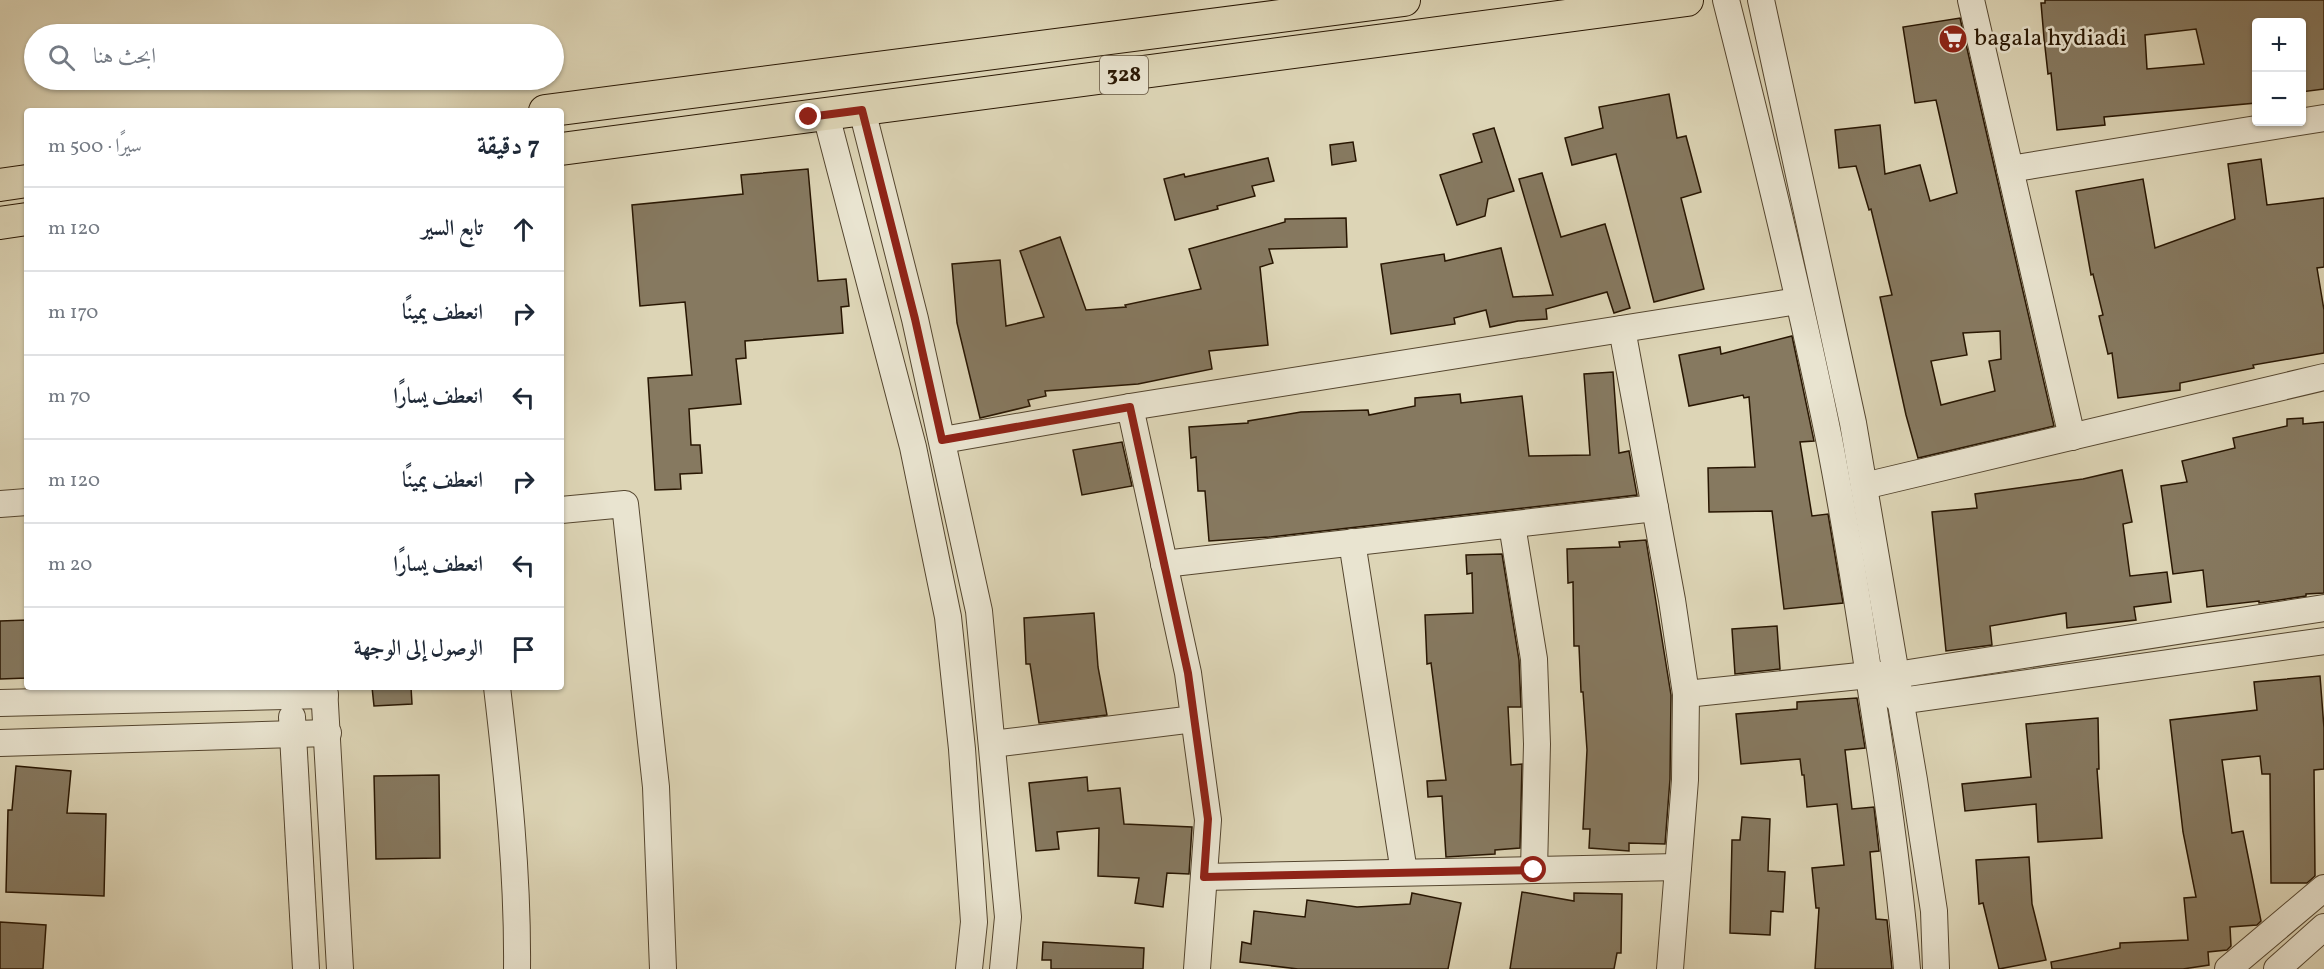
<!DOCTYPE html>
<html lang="ar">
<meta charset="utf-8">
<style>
body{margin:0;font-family:Vollkorn,Amiri,serif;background:#f2f2f3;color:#1f2937;direction:rtl}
.controls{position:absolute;right:18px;top:18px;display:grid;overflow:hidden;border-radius:6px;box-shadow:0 2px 4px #0004}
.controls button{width:54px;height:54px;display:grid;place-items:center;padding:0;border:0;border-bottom:2px solid #e0e1e3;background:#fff;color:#1f2937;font:30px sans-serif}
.stop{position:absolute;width:18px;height:18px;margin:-14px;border:4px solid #8f2418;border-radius:50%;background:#fff}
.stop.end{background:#8f2418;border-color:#fff;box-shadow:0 2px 6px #0008}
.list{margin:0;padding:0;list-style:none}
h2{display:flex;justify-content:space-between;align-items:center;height:78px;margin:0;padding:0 24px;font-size:26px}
h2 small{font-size:20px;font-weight:400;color:#747a83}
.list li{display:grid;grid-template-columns:39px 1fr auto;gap:18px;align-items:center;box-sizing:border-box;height:84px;padding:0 24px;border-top:2px solid #e0e1e3}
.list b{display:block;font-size:22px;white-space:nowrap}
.list em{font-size:20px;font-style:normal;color:#747a83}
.icon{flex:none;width:33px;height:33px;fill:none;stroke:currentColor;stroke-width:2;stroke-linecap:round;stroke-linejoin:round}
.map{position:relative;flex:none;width:2324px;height:969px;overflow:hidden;direction:ltr}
.search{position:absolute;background:#fff;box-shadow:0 2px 4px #0004;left:24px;top:24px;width:540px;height:66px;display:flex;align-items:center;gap:15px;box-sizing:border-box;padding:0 21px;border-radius:33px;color:#747a83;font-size:22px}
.panel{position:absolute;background:#fff;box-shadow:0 2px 4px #0004;left:24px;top:108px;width:540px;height:582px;border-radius:6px;direction:rtl}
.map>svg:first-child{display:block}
.building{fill:#867960;stroke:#281602;stroke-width:1.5;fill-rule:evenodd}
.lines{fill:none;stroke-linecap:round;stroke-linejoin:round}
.minor-casing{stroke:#55462f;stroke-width:28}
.major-casing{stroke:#281602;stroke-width:34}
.minor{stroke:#e9e4d0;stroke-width:26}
.major{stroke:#ddd5b6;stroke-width:32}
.route{stroke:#8f2418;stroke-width:8}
.labels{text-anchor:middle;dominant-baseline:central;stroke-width:5;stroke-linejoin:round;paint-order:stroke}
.shield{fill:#e9e4d0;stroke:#625440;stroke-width:1.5}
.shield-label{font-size:22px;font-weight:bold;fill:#281602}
.poi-label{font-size:24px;fill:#281602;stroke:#e9e4d0;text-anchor:start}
</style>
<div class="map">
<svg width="2324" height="969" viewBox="0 0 2324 969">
<rect width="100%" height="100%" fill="#ddd5b6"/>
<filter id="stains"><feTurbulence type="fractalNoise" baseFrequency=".00333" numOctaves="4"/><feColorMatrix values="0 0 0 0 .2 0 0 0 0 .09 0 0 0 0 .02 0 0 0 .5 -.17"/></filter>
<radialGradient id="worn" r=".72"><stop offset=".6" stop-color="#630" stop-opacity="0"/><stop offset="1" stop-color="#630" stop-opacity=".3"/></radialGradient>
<!-- building -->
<g class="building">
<path d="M2045 0H2324V89L2301 92V22H2256V103L2104 117 2105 125 2057 130 2051 73 2048 74 2044 38 2041 3H2045ZM2196 29 2204 64 2147 69 2145 35Z"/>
<path d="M1960 18 2054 426 1918 458 1906 415 1880 297 1892 295 1871 209 1869 210 1856 166 1839 168 1835 130 1880 125 1885 174 1920 165 1930 201 1957 193 1936 100 1915 103 1903 27ZM2000 331 2001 359 1989 361 1995 391 1941 405 1931 361 1967 355 1963 333Z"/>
<polygon points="1669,94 1677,138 1686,136 1701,192 1681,198 1704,289 1654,302 1616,154 1572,165 1565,138 1603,128 1599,107"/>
<polygon points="1494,128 1514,191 1488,199 1485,216 1457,225 1440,175 1482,162 1473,134"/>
<polygon points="1353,142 1356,161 1332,165 1330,145"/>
<polygon points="1268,158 1274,181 1252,186 1255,196 1217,206 1218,209 1175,220 1164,179 1184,174 1185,177"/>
<polygon points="2261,159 2267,205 2324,198 2324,267 2317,268 2324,310 2324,353 2253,365 2254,368 2180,383 2180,390 2118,398 2112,353 2108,354 2099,316 2103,315 2093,274 2091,275 2076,191 2143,179 2155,248 2235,219 2228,164"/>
<polygon points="808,169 818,281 846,279 849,306 841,307 843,333 745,341 746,358 736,359 741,404 689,409 691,445 700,445 702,473 680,474 681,489 655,490 648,378 692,375 685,302 640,306 632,205 743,194 741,175"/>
<polygon points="1542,173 1561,237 1605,224 1630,308 1614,313 1607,292 1546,309 1547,319 1518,321 1490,327 1486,310 1454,318 1455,324 1391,334 1381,264 1444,254 1445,261 1501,248 1513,297 1553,295 1519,179"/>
<polygon points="1346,218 1347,247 1269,249 1273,263 1260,267 1268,345 1209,351 1212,369 1138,384 1045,391 1046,396 1028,400 1030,406 980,418 957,323 952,264 1000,260 1006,326 1044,317 1020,251 1060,237 1086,310 1126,307 1125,305 1201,289 1189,249 1285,222 1285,219"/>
<polygon points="1792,336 1814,441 1800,442 1812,516 1828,514 1843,603 1784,609 1772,511 1709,512 1708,468 1755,467 1749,397 1744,398 1743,395 1689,406 1679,355 1720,347 1721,354"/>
<polygon points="1613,372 1619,453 1629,451 1637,495 1269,537 1209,541 1205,491 1198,491 1196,457 1191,458 1189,427 1248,423 1248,421 1301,412 1368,410 1369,415 1415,406 1415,398 1460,394 1461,403 1522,396 1529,456 1590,455 1584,374"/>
<polygon points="2303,418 2303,424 2324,422 2324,593 2306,594 2306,596 2259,603 2259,601 2207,607 2203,570 2173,574 2161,486 2187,482 2182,461 2235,448 2233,438 2287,426 2287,419"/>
<polygon points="1122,442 1132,486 1082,495 1073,450"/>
<polygon points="2122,470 2132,522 2123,524 2130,576 2167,572 2171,602 2134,607 2136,620 2067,628 2066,613 1990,626 1992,645 1946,651 1932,512 1977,508 1975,494 2083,479"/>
<polygon points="1646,540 1671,695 1670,779 1665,844 1629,843 1629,851 1589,848 1590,829 1583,829 1587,750 1583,692 1581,692 1579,646 1574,646 1573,582 1568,583 1567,549 1620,547 1619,542"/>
<polygon points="1502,554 1519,660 1521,707 1508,707 1511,765 1522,764 1520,848 1495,850 1495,854 1446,857 1442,796 1428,797 1427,781 1446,780 1431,663 1427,664 1425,615 1473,613 1472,573 1467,574 1466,555"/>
<polygon points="1094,613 1098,667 1107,715 1039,723 1030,664 1026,664 1024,618"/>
<polygon points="27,620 27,678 0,679 0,621"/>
<polygon points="1777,626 1780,669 1735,674 1732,629"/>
<polygon points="2320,676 2324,728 2324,769 2314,770 2315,876 2307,883 2271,883 2270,774 2262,774 2260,756 2222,760 2232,833 2243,831 2261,921 2257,925 2230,927 2231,946 2227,950 2208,952 2209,965 2183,969 2052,969 2051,962 2120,948 2120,943 2188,940 2184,898 2196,897 2183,832 2170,720 2257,710 2254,682"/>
<polygon points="372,687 411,687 412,704 374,706"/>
<polygon points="1857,698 1865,748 1845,750 1852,809 1874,807 1879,851 1870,852 1876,919 1887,920 1892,969 1815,969 1819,908 1816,908 1812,868 1844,865 1837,804 1807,807 1804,775 1802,775 1800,759 1741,764 1736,714 1797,709 1797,702"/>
<polygon points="2098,718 2099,769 2097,769 2102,838 2038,842 2036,804 1965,811 1962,784 2031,777 2026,724"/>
<polygon points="16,766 71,771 67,813 106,814 104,896 6,892 8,810 12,810"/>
<polygon points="439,775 440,858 376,859 374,776"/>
<polygon points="1087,777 1088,791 1120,788 1124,824 1192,827 1189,874 1167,873 1163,907 1135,903 1139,878 1098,876 1099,828 1057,832 1059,849 1036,851 1029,783"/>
<polygon points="1742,817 1770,819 1768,871 1785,872 1783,912 1771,911 1770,935 1730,933 1732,840 1740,840"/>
<polygon points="2029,857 2032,904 2046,960 1999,969 1983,903 1979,904 1976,860"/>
<polygon points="1522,892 1574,901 1574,893 1622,894 1621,953 1617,953 1614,969 1510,969"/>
<polygon points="1412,893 1461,903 1448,969 1298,969 1240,962 1242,942 1251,944 1254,911 1305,917 1307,900 1357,907 1410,904"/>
<polygon points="0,922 46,925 43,969 0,969"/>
<polygon points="1043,942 1144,948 1143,969 1051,969 1051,960 1042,960"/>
</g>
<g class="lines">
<!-- minor casing -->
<g class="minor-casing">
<g id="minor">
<path d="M1726 0C1763 146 1799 292 1829 439 1846 527 1860 615 1873 703 1887 792 1900 880 1907 969"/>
<polyline points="1761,0 1853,423 1914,780 1934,911 1936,969"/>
<polyline points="1971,0 2072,437"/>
<polyline points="862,110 915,319 979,611 1008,917 1003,969"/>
<polyline points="826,115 913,447 948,617 962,749 974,922 969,969"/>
<polyline points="2010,169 2324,118"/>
<polyline points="1622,329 1672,600 1686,694 1685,780 1670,969"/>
<polyline points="1130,407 1188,673 1208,820 1197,969"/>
<polyline points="943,440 1130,407 1798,301"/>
<polyline points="1864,486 2324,377"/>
<polyline points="0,504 27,502"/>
<polyline points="561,510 625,504 656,787 663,969"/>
<polyline points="1512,525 1534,659 1537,744 1534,870"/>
<polyline points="1352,542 1404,872"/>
<polyline points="1164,564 1655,508"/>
<polyline points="324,687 340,969"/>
<path d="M497 687C508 781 518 875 517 969"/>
<polyline points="1888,691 1900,701 2324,641"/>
<polyline points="1686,694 1869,675 1896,675 2324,608"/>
<polyline points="0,703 325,695"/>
<polyline points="292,717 306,969"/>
<polyline points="0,743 328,733"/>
<polyline points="992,744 1194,719"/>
<polyline points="1204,877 1678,867"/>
<polyline points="2228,969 2324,888"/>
<polyline points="2277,969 2324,927"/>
</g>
</g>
<!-- major casing -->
<g class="major-casing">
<g id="major">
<polyline points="545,111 1404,0"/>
<polyline points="561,149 1687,0"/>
<polyline points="0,185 27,181"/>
<polyline points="0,223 27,219"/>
</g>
</g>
<!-- minor -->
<use href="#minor" class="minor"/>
<!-- major -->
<use href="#major" class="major"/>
</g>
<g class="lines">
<!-- route -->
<polyline class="route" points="809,117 862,110 915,319 942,440 1130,407 1188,673 1208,819 1204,877 1534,870"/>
</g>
<!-- icons -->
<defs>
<g id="supermarket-disc" transform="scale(1.5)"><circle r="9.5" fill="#8f2418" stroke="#e9e4d0"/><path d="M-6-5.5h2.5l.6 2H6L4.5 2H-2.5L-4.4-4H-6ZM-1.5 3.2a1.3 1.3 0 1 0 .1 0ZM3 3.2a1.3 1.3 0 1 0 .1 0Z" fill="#fff"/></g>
</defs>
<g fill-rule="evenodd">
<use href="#supermarket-disc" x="1953" y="39"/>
</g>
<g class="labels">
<!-- shield labels -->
<rect class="shield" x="1100" y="56" width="48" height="38" rx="4.5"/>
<g class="shield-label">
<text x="1124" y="75">328</text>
</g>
<!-- poi labels -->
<g class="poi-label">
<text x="1974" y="39">bagala hydiadi</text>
</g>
</g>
<rect width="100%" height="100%" filter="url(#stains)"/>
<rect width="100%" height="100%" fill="url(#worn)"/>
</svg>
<div class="controls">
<button>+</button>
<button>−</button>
</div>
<div class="stop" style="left:1534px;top:870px"></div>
<div class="stop end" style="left:809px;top:117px"></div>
<div class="search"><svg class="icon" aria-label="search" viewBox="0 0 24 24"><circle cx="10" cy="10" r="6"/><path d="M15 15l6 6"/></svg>ابحث هنا</div>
<section class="panel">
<h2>7 دقيقة<small>سيرًا · 500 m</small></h2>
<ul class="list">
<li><svg class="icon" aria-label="ahead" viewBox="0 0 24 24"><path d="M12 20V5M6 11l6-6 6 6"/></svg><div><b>تابع السير</b></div><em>120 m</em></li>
<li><svg class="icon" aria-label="right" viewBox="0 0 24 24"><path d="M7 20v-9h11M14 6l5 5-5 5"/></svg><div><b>انعطف يمينًا</b></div><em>170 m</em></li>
<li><svg class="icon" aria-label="left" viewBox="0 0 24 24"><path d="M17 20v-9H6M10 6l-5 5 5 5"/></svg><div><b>انعطف يسارًا</b></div><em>70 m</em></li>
<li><svg class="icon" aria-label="right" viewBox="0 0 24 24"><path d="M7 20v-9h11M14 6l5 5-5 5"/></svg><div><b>انعطف يمينًا</b></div><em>120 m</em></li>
<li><svg class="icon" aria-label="left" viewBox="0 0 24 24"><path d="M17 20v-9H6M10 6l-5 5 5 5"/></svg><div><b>انعطف يسارًا</b></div><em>20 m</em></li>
<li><svg class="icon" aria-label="arrive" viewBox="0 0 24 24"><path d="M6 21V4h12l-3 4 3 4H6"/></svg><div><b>الوصول إلى الوجهة</b></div></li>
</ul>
</section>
</div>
